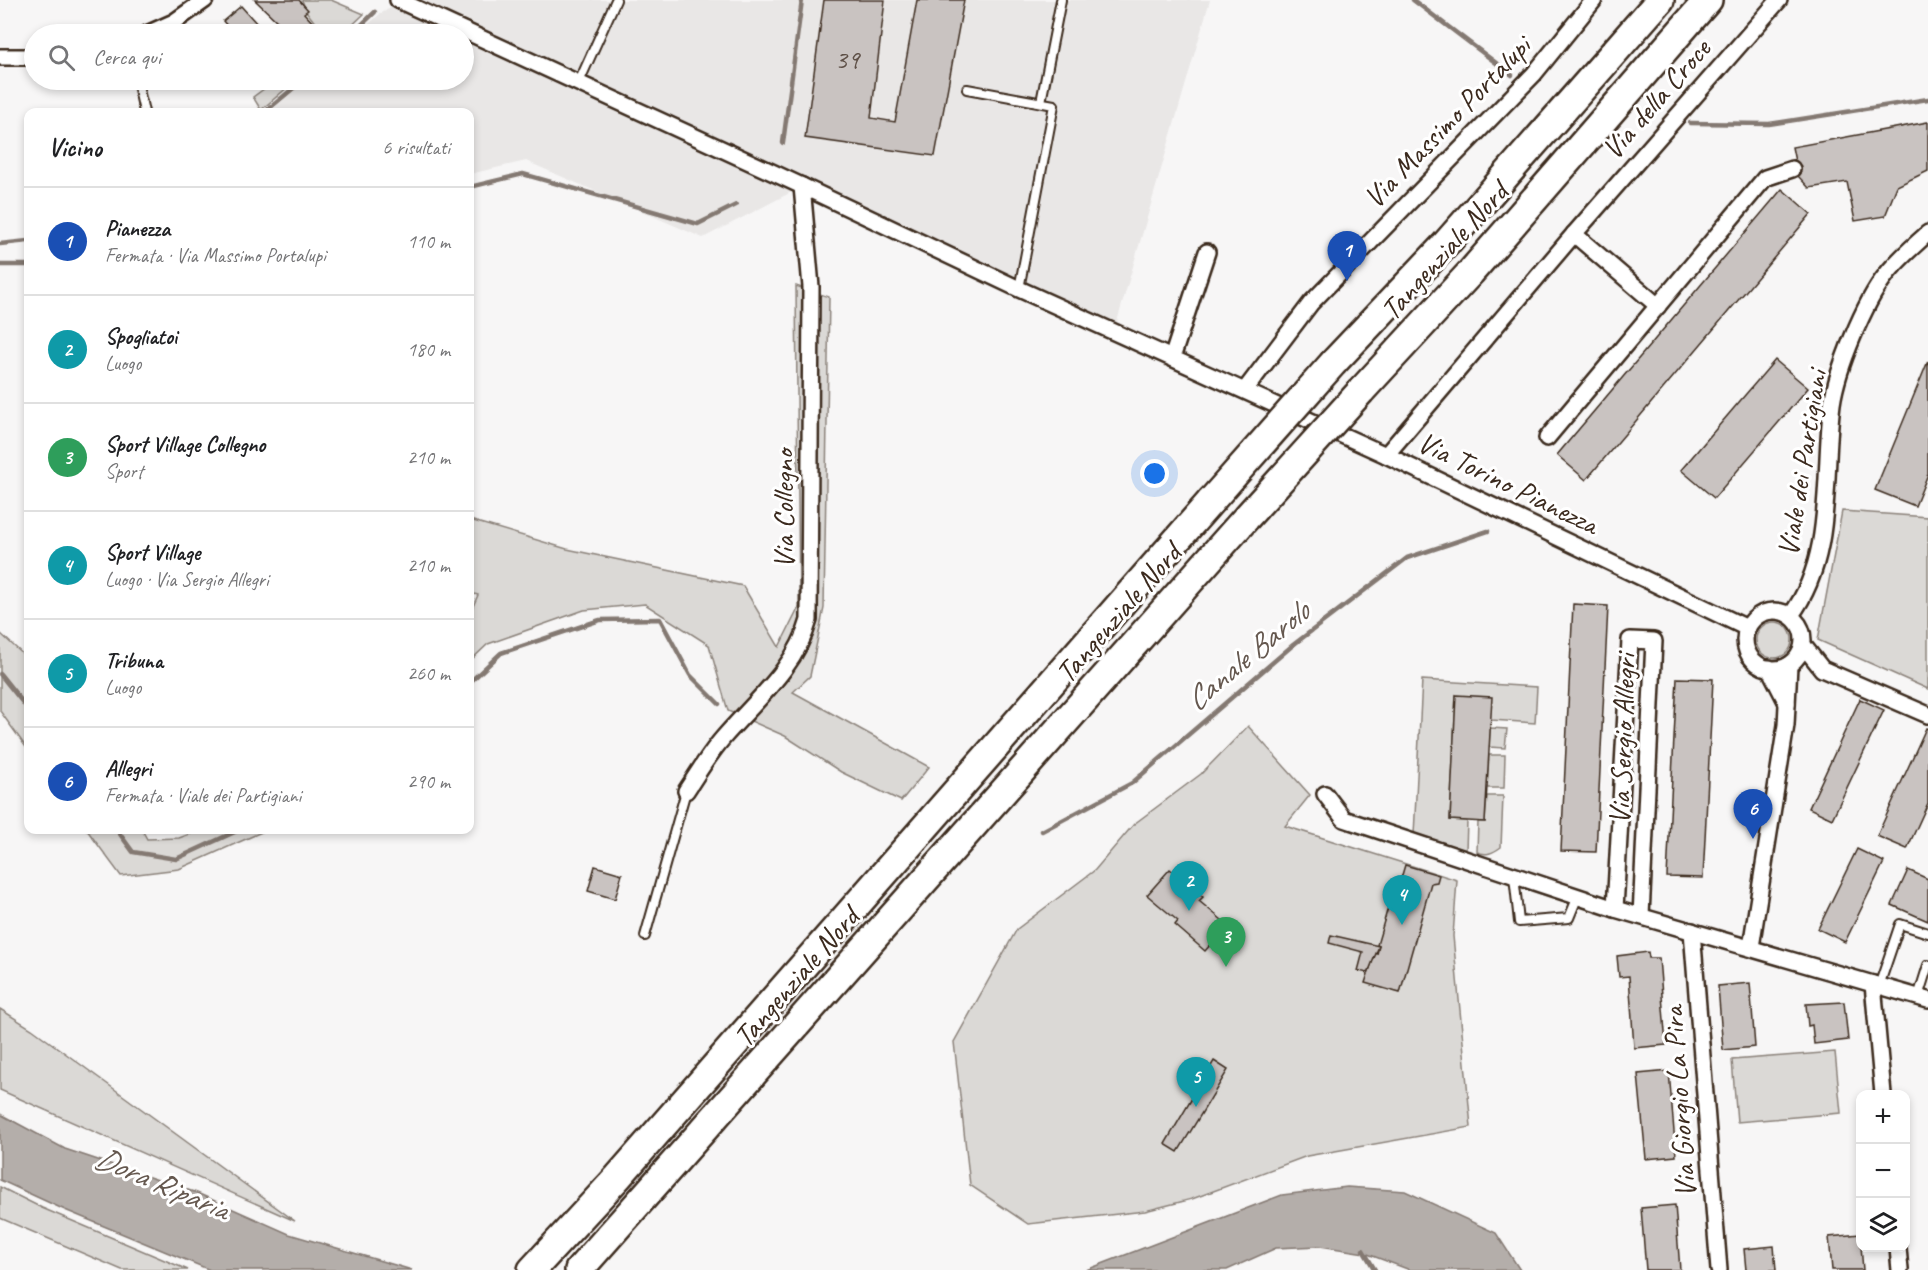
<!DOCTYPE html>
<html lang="it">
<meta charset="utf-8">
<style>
body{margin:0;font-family:Caveat,sans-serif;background:#f2f2f2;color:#202124}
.controls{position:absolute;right:18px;bottom:18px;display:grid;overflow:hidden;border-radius:12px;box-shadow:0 3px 9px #0003}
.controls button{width:54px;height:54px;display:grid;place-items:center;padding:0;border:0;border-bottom:2px solid #e0e0e0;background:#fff;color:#202124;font:30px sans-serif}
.you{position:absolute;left:1155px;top:474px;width:21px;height:21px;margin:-15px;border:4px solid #fff;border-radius:50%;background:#1a73e8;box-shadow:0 0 0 9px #1a73e833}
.badge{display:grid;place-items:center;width:39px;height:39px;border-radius:50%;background:#7c3aed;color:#fff;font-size:20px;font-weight:700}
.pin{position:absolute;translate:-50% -50px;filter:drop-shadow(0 2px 3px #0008)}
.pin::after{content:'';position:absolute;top:32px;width:21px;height:18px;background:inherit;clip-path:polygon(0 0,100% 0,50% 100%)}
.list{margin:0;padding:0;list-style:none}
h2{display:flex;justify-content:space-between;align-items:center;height:78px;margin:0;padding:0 24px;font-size:26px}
h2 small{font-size:20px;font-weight:400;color:#757577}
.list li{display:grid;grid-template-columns:39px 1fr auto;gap:18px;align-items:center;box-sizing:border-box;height:108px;padding:0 24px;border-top:2px solid #e0e0e0}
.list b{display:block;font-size:22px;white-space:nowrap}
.list p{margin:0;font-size:20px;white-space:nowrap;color:#757577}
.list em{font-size:20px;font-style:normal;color:#757577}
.icon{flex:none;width:33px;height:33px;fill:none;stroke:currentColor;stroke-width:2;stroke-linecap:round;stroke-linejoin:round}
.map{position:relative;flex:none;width:1928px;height:1270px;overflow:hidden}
.search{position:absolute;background:#fff;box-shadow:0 3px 9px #0003;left:24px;top:24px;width:450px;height:66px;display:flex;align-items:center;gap:15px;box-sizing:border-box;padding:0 21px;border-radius:33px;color:#757577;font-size:22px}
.panel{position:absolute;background:#fff;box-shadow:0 3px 9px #0003;left:24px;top:108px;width:450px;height:726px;border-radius:12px}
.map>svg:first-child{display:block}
.built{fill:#e9e7e6}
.green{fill:#dbd9d6;stroke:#8b827a;stroke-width:1.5}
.water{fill:#b4aeaa;stroke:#847972;stroke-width:1.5}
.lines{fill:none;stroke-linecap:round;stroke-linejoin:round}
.stream{stroke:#847972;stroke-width:4.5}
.building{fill:#c9c3c1;stroke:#3b2a1e;stroke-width:1.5}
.lane-casing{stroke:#3b2a1e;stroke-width:12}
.street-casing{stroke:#3b2a1e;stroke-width:20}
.highway-casing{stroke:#3b2a1e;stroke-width:32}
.lane{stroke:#fff;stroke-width:8}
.street{stroke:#fff;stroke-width:15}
.highway{stroke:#fff;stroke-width:27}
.highway-bridge-casing{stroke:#3b2a1e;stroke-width:32;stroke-linecap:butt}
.highway-bridge{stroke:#fff;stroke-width:27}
.labels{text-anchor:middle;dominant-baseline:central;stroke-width:6;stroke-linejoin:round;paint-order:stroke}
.number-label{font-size:27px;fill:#5e5047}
.street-label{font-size:30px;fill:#3b2a1e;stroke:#fff}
.water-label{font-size:32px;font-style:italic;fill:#65584f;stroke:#fff}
</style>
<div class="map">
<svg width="1928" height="1270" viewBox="0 0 1928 1270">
<rect width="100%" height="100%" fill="#f7f6f6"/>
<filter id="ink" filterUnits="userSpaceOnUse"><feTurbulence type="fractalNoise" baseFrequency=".0167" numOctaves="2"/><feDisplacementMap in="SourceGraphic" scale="12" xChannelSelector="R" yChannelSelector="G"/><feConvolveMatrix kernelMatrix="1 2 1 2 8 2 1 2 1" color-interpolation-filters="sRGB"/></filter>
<g filter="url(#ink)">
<!-- built -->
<polygon class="built" points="404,0 1210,0 1114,332 803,186 703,238 526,161 470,174 470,112 273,112 272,110 306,80 464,80 464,34 357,34 380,14"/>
<!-- green -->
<g class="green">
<polygon points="302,0 331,0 364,14 343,34 314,34 310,30 316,24 306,11"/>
<polygon points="276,80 296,80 261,110 253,97"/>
<polygon points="796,286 829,297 824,608 810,676 793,692 929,767 901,801 841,772 785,736 728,711 709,645 645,604 584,610 488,644 470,661 470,613 478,595 470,593 470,520 567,549 743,586 779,647 799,607"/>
<polygon points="1842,511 1928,517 1928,689 1818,640"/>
<circle cx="1774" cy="640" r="18"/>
<polygon points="0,633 28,659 28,750 0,711"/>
<polygon points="1422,680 1537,687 1535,723 1491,720 1456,695 1450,820 1467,821 1466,850 1414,835"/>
<polygon points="1248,726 1310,795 1285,826 1457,880 1453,936 1471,1127 1307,1156 1192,1199 1145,1211 1028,1224 970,1185 954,1042 1017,929 1095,870 1134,824 1201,774"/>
<polygon points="1490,728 1507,729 1505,748 1489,747"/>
<polygon points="1489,755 1505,755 1504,788 1487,788"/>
<path d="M1487 796H1503L1501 847C1493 853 1486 856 1477 852L1478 822H1485Z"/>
<polygon points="87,830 142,830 147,839 179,838 201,830 266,830 179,869 121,876"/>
<polygon points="0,1009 32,1029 295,1221 0,1090"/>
<polygon points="1835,1052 1841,1113 1737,1122 1732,1060"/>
<polygon points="0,1187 42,1208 188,1270 122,1270 0,1218"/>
</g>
<!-- water -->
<g class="water">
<polygon points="0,1114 65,1149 197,1193 289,1234 412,1270 210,1270 65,1210 0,1180"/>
<polygon points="1347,1187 1405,1191 1496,1233 1520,1270 1410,1270 1365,1253 1320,1246 1276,1248 1227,1270 1086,1270 1282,1195"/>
</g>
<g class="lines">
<!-- stream -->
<g class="stream">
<polyline points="1413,0 1512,75"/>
<polyline points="352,34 375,12"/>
<polyline points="265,112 303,80"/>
<polyline points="1690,123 1769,124 1928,99"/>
<polyline points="783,143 802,0"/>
<polyline points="470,187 523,174 698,224 736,205"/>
<polyline points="0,244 28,241"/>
<polyline points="0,265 28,265"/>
<polyline points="0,674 28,709"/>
<polyline points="470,682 501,653 600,620 660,619 690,675 719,704"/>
<polyline points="117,830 133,852 176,859 239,830"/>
<polyline points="1042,831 1132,783 1293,645 1407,558 1488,531"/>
<polyline points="1363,1250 1375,1270"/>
</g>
</g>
<!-- building -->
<g class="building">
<polygon points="255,0 299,0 308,10 304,13 313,23 299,34 284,34 278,27 281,25"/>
<polygon points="824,0 885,0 871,118 895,122 917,0 964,0 935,156 805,138"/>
<polygon points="241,6 266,34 234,34 223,21"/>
<polygon points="1928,122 1928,171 1897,186 1885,216 1855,221 1847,182 1809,188 1798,176 1792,147"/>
<polygon points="1782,189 1811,214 1586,480 1557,455"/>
<polygon points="1775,360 1808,388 1714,498 1681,470"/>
<polygon points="1928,361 1928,474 1915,506 1875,490"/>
<polygon points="1573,604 1608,606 1596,852 1561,851"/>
<polygon points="1677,678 1713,679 1703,878 1667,877"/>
<polygon points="1456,695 1492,697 1485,822 1450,820"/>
<polygon points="1860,699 1884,710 1832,819 1809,808"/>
<polygon points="1926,728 1928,729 1928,803 1907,849 1877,836"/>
<polygon points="1857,849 1884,862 1845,942 1818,929"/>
<polygon points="1405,865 1439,875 1437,882 1431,883 1400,993 1365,983 1375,953 1377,954 1379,946 1377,945 1392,894 1396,895"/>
<polygon points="595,866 622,874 615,899 588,891"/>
<polygon points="1170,869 1203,897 1199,901 1228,925 1205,951 1175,925 1178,921 1147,895"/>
<polygon points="1908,870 1928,879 1928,921 1892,905"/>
<polygon points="1331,935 1379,946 1368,973 1358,971 1363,952 1329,943"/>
<polygon points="1648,952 1649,958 1659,958 1666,1045 1634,1048 1629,976 1619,977 1617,956"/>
<polygon points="1750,983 1755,1047 1723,1050 1718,986"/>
<polygon points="1844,1002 1848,1040 1814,1044 1812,1025 1808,1026 1806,1004"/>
<polygon points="1214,1061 1228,1070 1178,1152 1165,1144"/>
<polygon points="1669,1071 1676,1156 1646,1159 1638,1074"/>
<polygon points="1675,1205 1680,1270 1646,1270 1641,1208"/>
<polygon points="1860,1234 1863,1270 1832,1270 1829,1237"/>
<polygon points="1774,1246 1776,1270 1746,1270 1744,1249"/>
</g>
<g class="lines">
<!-- lane casing -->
<g class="lane-casing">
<g id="lane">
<polyline points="137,80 144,112"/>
<polyline points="579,82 616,0"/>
<polyline points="967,89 1054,105 1019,289"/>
<polyline points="1041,102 1061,0"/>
<polyline points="1514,876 1519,922 1569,918 1578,896"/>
<polyline points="645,936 686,791"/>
<polyline points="1879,986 1900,924 1928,933"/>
<polyline points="1918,997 1928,965"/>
</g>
</g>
<!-- street casing -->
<g class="street-casing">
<g id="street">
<polyline points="398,0 802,186 1019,289 1386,455 1747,628"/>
<polyline points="147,34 174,22 205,0"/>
<polyline points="0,57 34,57"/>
<polyline points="1574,234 1658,306"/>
<polyline points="1172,358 1207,252"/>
<polyline points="1245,390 1311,303 1534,74 1594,0"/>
<polyline points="1547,438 1765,178 1792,169"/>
<polyline points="1386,455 1574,234 1779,0"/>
<circle cx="1774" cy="640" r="29"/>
<path d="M1791 615C1835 556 1823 474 1832 404 1837 369 1864 303 1886 275 1898 259 1914 246 1928 233"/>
<polyline points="1803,645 1822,669 1928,715"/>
<polyline points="1769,668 1787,703"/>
<path d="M686 791C698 773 709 754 723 738 754 702 796 668 809 620L811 287 802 186"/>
<polyline points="1325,794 1344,819 1615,909 1928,1000"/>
<polyline points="1615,909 1630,640 1654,641 1641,916"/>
<polyline points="1692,931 1719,1270"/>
<polyline points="1751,947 1786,725 1789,665"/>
<polyline points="1873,984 1883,1094"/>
<polyline points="1898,1248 1900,1270"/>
</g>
</g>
<!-- highway casing -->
<g class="highway-casing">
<g id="highway">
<polyline points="1334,362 1444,246 1660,0"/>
<polyline points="1361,391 1471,272 1708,0"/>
<polyline points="532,1270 618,1177 1211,501"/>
<polyline points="579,1270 1246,518"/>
</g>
</g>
<!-- lane -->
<use href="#lane" class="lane"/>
<!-- street -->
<use href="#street" class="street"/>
<!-- highway -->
<use href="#highway" class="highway"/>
<!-- highway-bridge casing -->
<g class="highway-bridge-casing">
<g id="highway-bridge">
<polyline points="1211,501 1334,362"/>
<polyline points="1246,518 1361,391"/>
</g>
</g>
<!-- highway-bridge -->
<use href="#highway-bridge" class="highway-bridge"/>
</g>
</g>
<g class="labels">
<!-- number labels -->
<g class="number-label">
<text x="847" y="59">39</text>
</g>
<!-- street labels -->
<g class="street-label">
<text transform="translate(1656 99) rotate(-49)">Via della Croce</text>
<text transform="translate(1447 122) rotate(-46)">Via Massimo Portalupi</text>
<text transform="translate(1444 251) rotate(-48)">Tangenziale Nord</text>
<text transform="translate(1802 463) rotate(-81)">Viale dei Partigiani</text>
<text transform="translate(1508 483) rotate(26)">Via Torino Pianezza</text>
<text transform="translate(783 509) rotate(-90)">Via Collegno</text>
<text transform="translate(1118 613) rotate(-49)">Tangenziale Nord</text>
<text transform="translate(1622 739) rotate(-88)">Via Sergio Allegri</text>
<text transform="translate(796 977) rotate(-49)">Tangenziale Nord</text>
<text transform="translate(1679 1102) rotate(-94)">Via Giorgio La Pira</text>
</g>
<!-- water labels -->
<g class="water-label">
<text transform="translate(1247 656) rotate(-40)">Canale Barolo</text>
<text transform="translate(162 1183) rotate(23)">Dora Riparia</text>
</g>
</g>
</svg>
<div class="controls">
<button>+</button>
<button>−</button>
<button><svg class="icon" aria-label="layers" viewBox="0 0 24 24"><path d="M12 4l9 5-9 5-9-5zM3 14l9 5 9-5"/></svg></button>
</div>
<div class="you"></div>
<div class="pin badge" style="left:1347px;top:281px;background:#1a4fb4">1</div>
<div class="pin badge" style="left:1189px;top:911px;background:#0f9aa8">2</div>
<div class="pin badge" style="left:1226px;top:967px;background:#2e9e5b">3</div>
<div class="pin badge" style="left:1402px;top:925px;background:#0f9aa8">4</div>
<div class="pin badge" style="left:1196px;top:1107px;background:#0f9aa8">5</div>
<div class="pin badge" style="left:1753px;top:839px;background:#1a4fb4">6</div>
<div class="search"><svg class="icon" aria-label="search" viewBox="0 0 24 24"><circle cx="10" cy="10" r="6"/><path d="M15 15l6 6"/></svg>Cerca qui</div>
<section class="panel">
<h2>Vicino<small>6 risultati</small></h2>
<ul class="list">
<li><span class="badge" style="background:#1a4fb4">1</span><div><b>Pianezza</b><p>Fermata · Via Massimo Portalupi</p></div><em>110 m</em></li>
<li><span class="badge" style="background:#0f9aa8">2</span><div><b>Spogliatoi</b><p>Luogo</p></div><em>180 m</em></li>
<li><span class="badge" style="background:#2e9e5b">3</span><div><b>Sport Village Collegno</b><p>Sport</p></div><em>210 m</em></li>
<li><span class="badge" style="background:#0f9aa8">4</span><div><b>Sport Village</b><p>Luogo · Via Sergio Allegri</p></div><em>210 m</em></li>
<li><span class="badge" style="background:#0f9aa8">5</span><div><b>Tribuna</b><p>Luogo</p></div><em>260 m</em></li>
<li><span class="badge" style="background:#1a4fb4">6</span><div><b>Allegri</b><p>Fermata · Viale dei Partigiani</p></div><em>290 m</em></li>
</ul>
</section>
</div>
